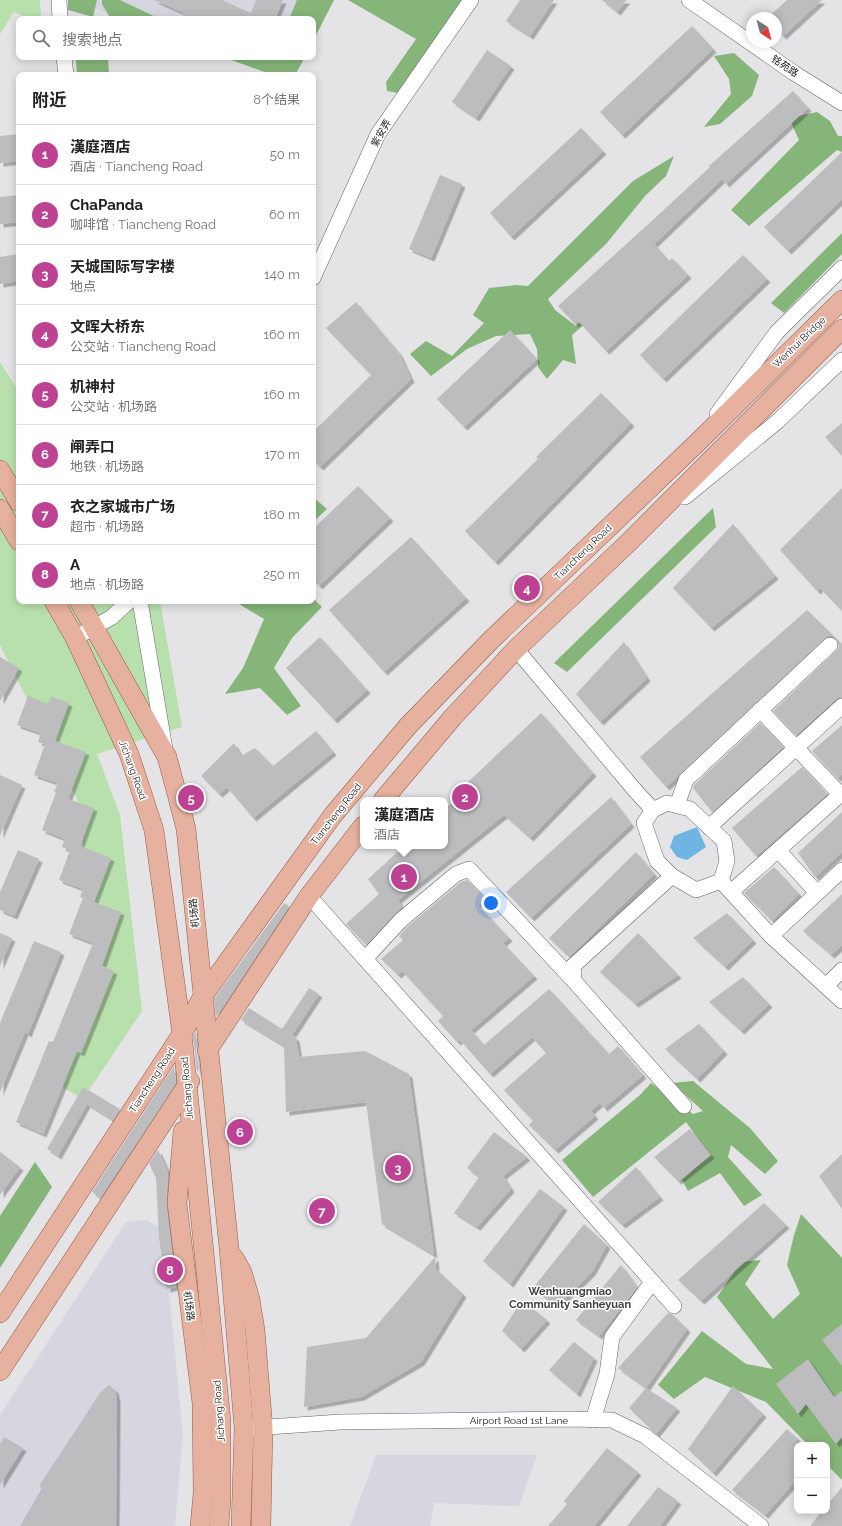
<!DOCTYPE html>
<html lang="zh">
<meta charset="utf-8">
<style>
body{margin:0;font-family:Raleway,"Noto Sans SC",sans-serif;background:#f6f6f6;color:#222}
.controls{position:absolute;right:12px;bottom:12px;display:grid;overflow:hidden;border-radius:8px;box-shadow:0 2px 10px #0003}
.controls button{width:36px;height:36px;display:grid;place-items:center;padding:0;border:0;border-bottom:1px solid #e0e0e0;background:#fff;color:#222;font:20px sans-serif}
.compass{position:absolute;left:746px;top:12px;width:36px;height:36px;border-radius:50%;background:#fff;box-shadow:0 2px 10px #0003;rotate:144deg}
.you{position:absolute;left:491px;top:903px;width:14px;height:14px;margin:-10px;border:3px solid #fff;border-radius:50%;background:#1a73e8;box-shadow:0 0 0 6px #1a73e833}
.badge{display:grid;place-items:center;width:26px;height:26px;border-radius:50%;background:#bd4293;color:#fff;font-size:13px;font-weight:700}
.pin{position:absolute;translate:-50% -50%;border:2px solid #fff;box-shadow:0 1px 4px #0006}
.popup{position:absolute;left:360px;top:797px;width:88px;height:52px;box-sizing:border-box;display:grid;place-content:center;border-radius:8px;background:#fff;filter:drop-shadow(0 1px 3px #0005);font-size:13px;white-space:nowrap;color:#767676}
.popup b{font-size:15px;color:#222}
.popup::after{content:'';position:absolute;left:50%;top:100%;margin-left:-8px;border:8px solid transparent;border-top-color:#fff}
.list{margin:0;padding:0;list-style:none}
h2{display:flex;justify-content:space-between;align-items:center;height:52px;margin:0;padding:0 16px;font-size:17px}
h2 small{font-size:13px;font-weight:400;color:#767676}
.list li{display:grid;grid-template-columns:26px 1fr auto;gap:12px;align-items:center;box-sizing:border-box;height:60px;padding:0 16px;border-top:1px solid #e0e0e0}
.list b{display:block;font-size:15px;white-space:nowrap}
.list p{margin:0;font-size:13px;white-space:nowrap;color:#767676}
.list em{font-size:13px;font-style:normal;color:#767676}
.icon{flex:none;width:22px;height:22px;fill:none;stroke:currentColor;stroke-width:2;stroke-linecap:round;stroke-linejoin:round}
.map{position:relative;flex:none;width:842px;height:1526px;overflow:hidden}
.search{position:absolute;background:#fff;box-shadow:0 2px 10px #0003;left:16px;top:16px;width:300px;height:44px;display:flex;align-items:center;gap:10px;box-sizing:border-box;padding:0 14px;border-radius:8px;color:#767676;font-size:15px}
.panel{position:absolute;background:#fff;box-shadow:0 2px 10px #0003;left:16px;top:72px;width:300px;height:532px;border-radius:8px}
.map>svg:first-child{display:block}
.built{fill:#d6d6e0}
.green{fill:#b8e0ad}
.forest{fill:#86b579}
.water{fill:#6eb5e3}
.building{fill:#bdbdbf;filter:url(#shadow)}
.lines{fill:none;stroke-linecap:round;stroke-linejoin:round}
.minor-casing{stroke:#656567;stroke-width:16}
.major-casing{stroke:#945b47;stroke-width:20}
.minor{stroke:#fff;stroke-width:15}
.major{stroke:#e6b19e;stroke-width:19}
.labels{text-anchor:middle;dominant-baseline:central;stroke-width:3;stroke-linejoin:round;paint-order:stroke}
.street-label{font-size:10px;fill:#1c1c1d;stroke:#fff}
.neighbourhood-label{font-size:11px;font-weight:bold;fill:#414143;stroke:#fff}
</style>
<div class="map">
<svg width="842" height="1526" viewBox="0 0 842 1526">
<defs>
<filter id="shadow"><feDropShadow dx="3.5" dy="3.5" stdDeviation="0" flood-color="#0004"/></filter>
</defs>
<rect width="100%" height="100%" fill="#e4e4e7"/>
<!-- built -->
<g class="built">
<polygon points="77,0 307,0 301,19 123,19 78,3"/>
<polygon points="147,1220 163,1229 183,1435 175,1526 0,1526 0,1415 126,1222"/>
<polygon points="376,1455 537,1455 519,1506 434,1503 430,1526 350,1526"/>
</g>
<!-- green -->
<g class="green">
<polygon points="0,0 40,0 41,19 30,19 14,12 0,34"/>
<polygon points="0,362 19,392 19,601 160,601 182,727 97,754 120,815 142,1011 83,1099 57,1084 101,982 77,799 0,645"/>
</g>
<!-- forest -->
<g class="forest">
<polygon points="68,0 97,0 93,17 68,10"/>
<polygon points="102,0 120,0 160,19 118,19 109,16 102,4"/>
<polygon points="297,0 334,0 313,41 313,19 289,19"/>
<polygon points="348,0 462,0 398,93 387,91 386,82 416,39"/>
<polygon points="734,53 759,75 752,96 720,124 704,127 731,94 729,79 714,56"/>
<polygon points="223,57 305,57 295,75 273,75"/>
<polygon points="108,58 109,75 77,75 76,60"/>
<polygon points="817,112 830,121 838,136 842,136 842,152 837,150 749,226 731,210 799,140 789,118"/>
<polygon points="674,156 666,176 645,196 606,244 548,299 555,310 576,326 633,276 637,279 572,335 576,364 563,360 547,379 538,367 537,349 530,334 496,336 467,349 431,376 410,354 426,341 452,356 484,323 473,315 489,288 516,285 528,286 633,181"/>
<polygon points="842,233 842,254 784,313 771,303"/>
<polygon points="313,497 327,509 313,522"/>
<polygon points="713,508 716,527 567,672 554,663"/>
<polygon points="313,598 322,607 292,638 274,668 301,706 287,715 260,688 225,694 243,668 264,619 239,604 240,601 313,601"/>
<polygon points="693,1081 750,1128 778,1161 765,1174 731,1145 728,1157 762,1195 744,1206 720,1173 688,1191 682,1180 710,1155 686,1122 593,1197 562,1160 640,1095 651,1083 693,1114 703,1111 672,1083"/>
<polygon points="35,1162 52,1187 0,1268 0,1216"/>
<polygon points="801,1214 842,1258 842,1480 827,1465 827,1445 808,1445 766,1402 705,1377 674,1399 658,1385 702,1331 746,1364 773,1369 717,1297 741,1262 761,1260 745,1284 773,1319 800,1294 787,1265 794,1235"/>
</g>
<!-- water -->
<polygon class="water" points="697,827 706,847 687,860 677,857 670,847 674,836"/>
<!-- building -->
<g class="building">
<polygon points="154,0 222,0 251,13 256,0 283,0 275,19 182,19 184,13"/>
<polygon points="520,0 554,0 530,36 506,21"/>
<polygon points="602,0 627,0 617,12"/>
<polygon points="787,0 822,0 783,36 776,29 776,18 767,18"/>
<polygon points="692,26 713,49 622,135 600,112"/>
<polygon points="487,50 511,66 476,118 452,102"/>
<polygon points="793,91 808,108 726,184 722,179 654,244 669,261 672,258 688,275 606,351 578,321 575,324 558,306 655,218 710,167 709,166"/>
<polygon points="581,128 603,151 511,237 490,213"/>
<polygon points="19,134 19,161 0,163 0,136"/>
<polygon points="842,152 842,199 788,251 764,227"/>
<polygon points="440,175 462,184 431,258 409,249"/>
<polygon points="19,195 19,222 0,224 0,197"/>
<polygon points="19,254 19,281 0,284 0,257"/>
<polygon points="743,255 767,279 663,379 640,355"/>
<polygon points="356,302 399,353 411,379 320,467 313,460 313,432 371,375 326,328"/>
<polygon points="510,330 537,359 464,427 437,399"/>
<polygon points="601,393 631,423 495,562 465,531 538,459 536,457"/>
<polygon points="842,423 842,456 825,437"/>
<polygon points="358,486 390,518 319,586 313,579 313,529"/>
<polygon points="842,488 842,611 820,588 817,591 780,550"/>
<polygon points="733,524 775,576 711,628 673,588"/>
<polygon points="411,537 466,598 384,672 329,610"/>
<polygon points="807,610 842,644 842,697 836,699 796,735 773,711 836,651 839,647 837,639 832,636 828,636 666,787 640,757"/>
<polygon points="320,637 367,690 334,720 286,668"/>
<polygon points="624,642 647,678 600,722 576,694"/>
<polygon points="0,657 19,668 0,701"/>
<polygon points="28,696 48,704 51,696 69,703 55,741 86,752 68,799 94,808 80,846 111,858 94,902 121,912 102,966 114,971 81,1053 77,1051 43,1134 16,1122 49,1041 53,1042 93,943 69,934 83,898 80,897 83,889 59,880 70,850 62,847 65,839 42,830 56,792 54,792 58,783 34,775 45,744 38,742 41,733 17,725"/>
<polygon points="541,713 593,773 530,838 504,815 398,900 402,907 366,945 346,924 379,894 368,879 404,846 445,846 445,809 472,785 468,782"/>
<polygon points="760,723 783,747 712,812 693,788 694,785"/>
<polygon points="842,725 842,774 837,778 812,751"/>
<polygon points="316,731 333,752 253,818 227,787 219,794 201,776 234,743 241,756 255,748 273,766"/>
<polygon points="802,767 827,794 756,856 732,828"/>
<polygon points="0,775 22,785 0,835"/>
<polygon points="611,797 631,824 531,918 506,892"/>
<polygon points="842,812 842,852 815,877 798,853"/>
<polygon points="18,850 39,859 14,916 0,910 0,892"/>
<polygon points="636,852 654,874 569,957 549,938"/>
<polygon points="774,867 799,894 772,921 744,893"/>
<polygon points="467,880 485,899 478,905 509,938 503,943 534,976 471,1030 484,1045 549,989 609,1054 618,1046 643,1075 604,1108 600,1103 591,1111 595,1116 555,1150 529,1125 533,1121 504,1090 546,1053 532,1037 490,1074 460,1040 457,1042 438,1021 443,1016 402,971 398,975 381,959 403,940 399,936 407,927 461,882"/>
<polygon points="842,894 842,945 831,955 803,931"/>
<polygon points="284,903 289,906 216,1017 214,999"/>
<polygon points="727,913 753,940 725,967 693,938"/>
<polygon points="0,933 12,938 0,966"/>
<polygon points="638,933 678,975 635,1004 600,972"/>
<polygon points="34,941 61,952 28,1034 25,1032 0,1092 0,1023"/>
<polygon points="743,977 769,1004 741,1031 709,1002"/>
<polygon points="309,988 319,994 292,1035 296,1038 299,1057 365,1051 409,1074 434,1255 382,1224 366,1102 286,1112 284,1046 241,1020 249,1008 282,1029"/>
<polygon points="699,1024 724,1051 697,1079 665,1049"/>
<polygon points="196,1032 197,1046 196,1051 199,1068 197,1072 193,1036"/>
<polygon points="174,1066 176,1083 100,1198 92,1192"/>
<polygon points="83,1087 120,1109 113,1120 87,1104 58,1156 47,1149"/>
<polygon points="690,1129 711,1155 678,1181 654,1157"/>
<polygon points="494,1132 527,1157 503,1176 511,1189 477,1227 454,1213 479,1177 467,1168"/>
<polygon points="158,1150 168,1172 166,1204 176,1287 167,1289 159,1238 156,1178 149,1163"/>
<polygon points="0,1152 20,1167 0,1195"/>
<polygon points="842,1154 842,1209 819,1176"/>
<polygon points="636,1167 660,1197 622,1225 598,1202"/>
<polygon points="540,1189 564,1207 510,1284 483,1261"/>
<polygon points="764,1203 786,1225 701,1301 678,1280"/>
<polygon points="584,1224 607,1245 592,1272 557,1306 533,1288"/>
<polygon points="435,1257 436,1269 463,1294 421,1362 361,1397 304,1407 307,1347 366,1338"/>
<polygon points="621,1265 637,1287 599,1336 576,1320"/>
<polygon points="522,1300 547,1320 521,1349 502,1331"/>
<polygon points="668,1313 673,1315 687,1329 646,1388 618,1368"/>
<polygon points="842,1324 842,1366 822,1340"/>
<polygon points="574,1342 594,1358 577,1394 549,1370"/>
<polygon points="808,1359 834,1397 842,1391 842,1437 836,1444 806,1404 798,1414 776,1384"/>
<polygon points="109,1385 115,1390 117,1399 116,1526 20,1526 42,1488 39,1486 100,1393"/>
<polygon points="733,1386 763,1414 713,1473 688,1449"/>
<polygon points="646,1388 677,1408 656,1434 629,1408"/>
<polygon points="787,1429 797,1438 797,1479 765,1515 732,1490"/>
<polygon points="4,1437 23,1448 0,1485 0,1444"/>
<polygon points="607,1448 638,1472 594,1526 548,1526 567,1504 564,1501"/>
<polygon points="658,1487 678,1501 660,1526 627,1526"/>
<polygon points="842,1487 842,1526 810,1526 822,1511 827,1511 827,1505"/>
</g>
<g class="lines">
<!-- minor casing -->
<g class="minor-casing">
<g id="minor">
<polyline points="59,0 60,19"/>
<polyline points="689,0 794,73 842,103"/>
<polyline points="64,57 66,75"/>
<polyline points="313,278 378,134 471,0"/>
<polyline points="717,414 777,332 842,268"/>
<polyline points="685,497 778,421 842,360"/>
<polyline points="140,601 165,749"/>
<polyline points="75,638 112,617 129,601"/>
<polyline points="516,649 633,788 653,810"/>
<polyline points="760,710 840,794"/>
<polygon points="667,803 690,809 724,841 727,861 721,881 696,890 672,876 657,861 644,823 653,810"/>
<polyline points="677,805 686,780 830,645"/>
<polyline points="709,827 842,706"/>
<polyline points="778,850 817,893"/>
<polyline points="672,876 573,966 574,981 684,1106"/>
<polyline points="721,881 771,936 842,1001"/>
<polyline points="731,892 842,793"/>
<polyline points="309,896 674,1306"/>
<polyline points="771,936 842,870"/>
<polyline points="365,959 401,920 456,874 469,869 574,981"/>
<polyline points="826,986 842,970"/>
<polyline points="593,1420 607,1374 612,1337 652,1282"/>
<polyline points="253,1428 340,1422 569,1419 612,1420 645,1436 761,1526"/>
</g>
</g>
<!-- major casing -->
<g class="major-casing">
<g id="major">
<polyline points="0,470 19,502"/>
<polyline points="0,509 19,541"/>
<polyline points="54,601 75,638 129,754 154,830 182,1034 221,1421 221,1499 219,1526"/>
<polyline points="79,601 167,757 177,794 186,829 229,1248 244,1428 241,1526"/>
<polyline points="383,800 453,717 516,649 627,544 842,329"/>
<polyline points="207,1051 309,896 363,826"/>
<polyline points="183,1131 177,1203 202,1403 203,1493 200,1526"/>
<polyline points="234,1258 242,1272 250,1299 255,1330 263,1428 261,1526"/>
<polyline points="0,1313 182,1034 203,996 333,815 408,726 491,640 697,443 842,300"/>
<polyline points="0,1371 190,1081"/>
</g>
</g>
<!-- minor -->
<use href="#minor" class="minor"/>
<!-- major -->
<use href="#major" class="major"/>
</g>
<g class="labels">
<!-- street labels -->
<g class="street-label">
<text transform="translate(785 66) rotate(34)">铭苑路</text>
<text transform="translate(381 133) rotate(-60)">紫安弄</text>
<text transform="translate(799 342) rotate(-44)">Wenhui Bridge</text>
<text transform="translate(583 552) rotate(-44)">Tiancheng Road</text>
<text transform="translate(133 770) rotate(70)">Jichang Road</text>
<text transform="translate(336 814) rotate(-52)">Tiancheng Road</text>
<text transform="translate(194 913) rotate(-96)">机场路</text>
<text transform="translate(152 1080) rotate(-57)">Tiancheng Road</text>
<text transform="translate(187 1088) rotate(-95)">Jichang Road</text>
<text transform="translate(189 1306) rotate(83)">机场路</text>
<text transform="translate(219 1411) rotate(-94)">Jichang Road</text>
<text x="519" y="1420">Airport Road 1st Lane</text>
</g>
<!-- neighbourhood labels -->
<g class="neighbourhood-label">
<text x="570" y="1291">Wenhuangmiao<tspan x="570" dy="13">Community Sanheyuan</tspan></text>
</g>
</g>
</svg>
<div class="controls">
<button>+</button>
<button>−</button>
</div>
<svg class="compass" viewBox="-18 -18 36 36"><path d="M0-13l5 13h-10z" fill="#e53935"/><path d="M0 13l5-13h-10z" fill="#767676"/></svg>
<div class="you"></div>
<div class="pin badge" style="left:404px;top:877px">1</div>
<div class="popup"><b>漢庭酒店</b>酒店</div>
<div class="pin badge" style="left:465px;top:797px">2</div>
<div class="pin badge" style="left:398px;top:1168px">3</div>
<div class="pin badge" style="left:527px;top:588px">4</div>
<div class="pin badge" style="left:191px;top:798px">5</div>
<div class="pin badge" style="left:240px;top:1132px">6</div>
<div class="pin badge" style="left:322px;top:1211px">7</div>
<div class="pin badge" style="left:170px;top:1270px">8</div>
<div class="search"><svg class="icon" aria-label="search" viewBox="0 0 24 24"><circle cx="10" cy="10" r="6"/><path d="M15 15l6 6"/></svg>搜索地点</div>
<section class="panel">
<h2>附近<small>8个结果</small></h2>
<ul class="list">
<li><span class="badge">1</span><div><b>漢庭酒店</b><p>酒店 · Tiancheng Road</p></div><em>50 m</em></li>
<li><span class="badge">2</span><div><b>ChaPanda</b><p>咖啡馆 · Tiancheng Road</p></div><em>60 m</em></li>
<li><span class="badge">3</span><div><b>天城国际写字楼</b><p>地点</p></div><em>140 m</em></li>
<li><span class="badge">4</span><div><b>文晖大桥东</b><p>公交站 · Tiancheng Road</p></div><em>160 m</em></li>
<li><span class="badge">5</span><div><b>机神村</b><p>公交站 · 机场路</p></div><em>160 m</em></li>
<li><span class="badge">6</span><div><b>闸弄口</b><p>地铁 · 机场路</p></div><em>170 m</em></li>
<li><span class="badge">7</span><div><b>衣之家城市广场</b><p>超市 · 机场路</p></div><em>180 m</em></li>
<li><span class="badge">8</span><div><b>A</b><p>地点 · 机场路</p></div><em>250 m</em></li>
</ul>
</section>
</div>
